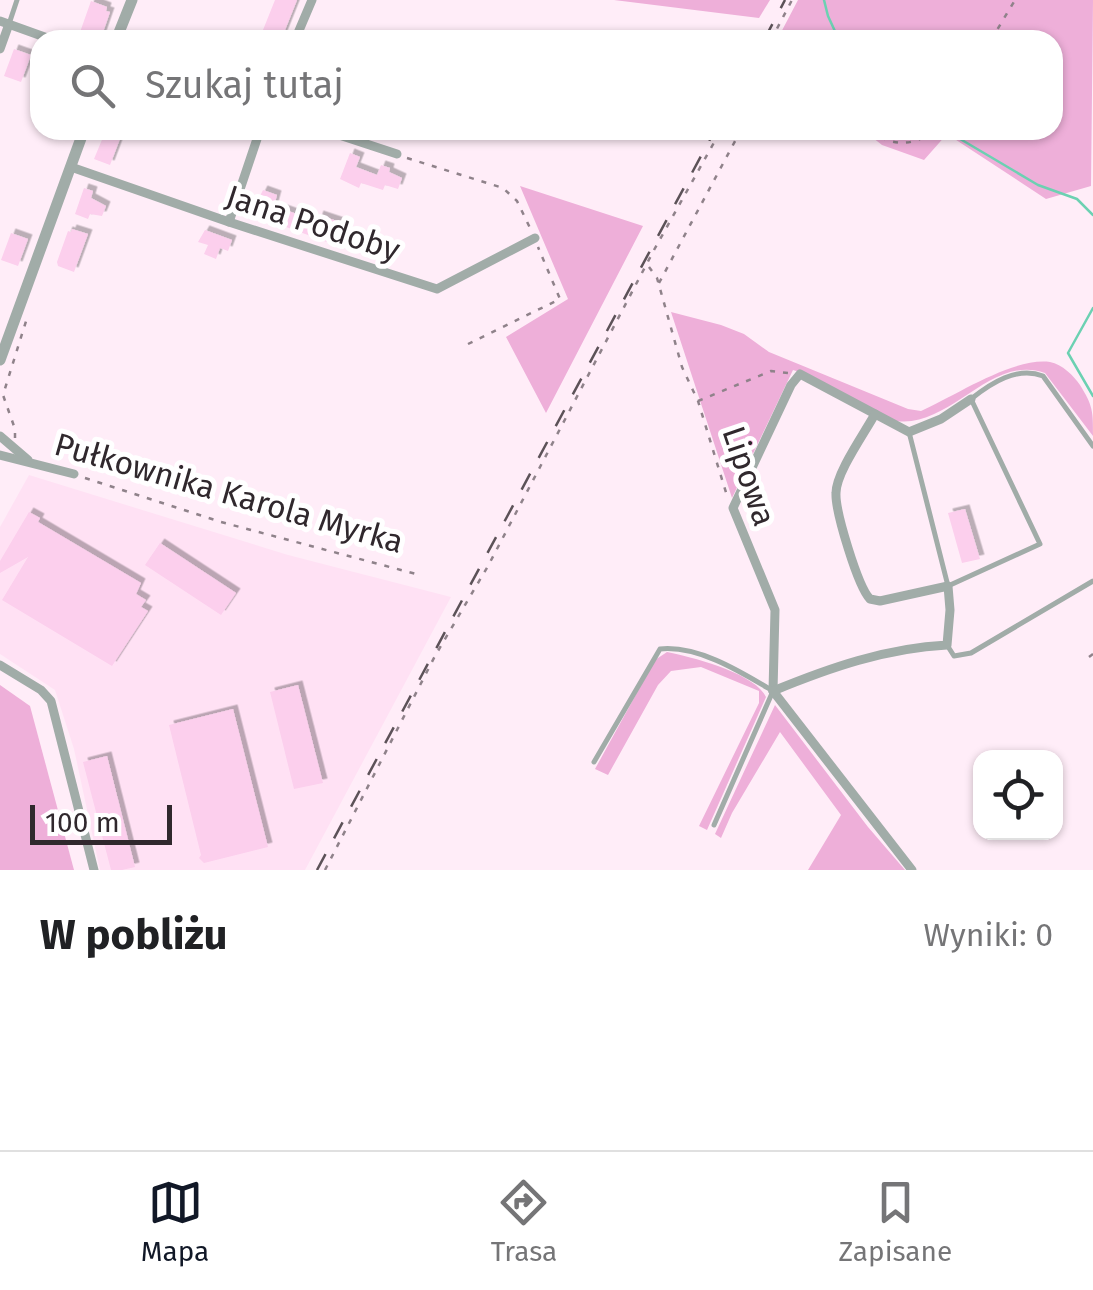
<!DOCTYPE html>
<html lang="pl">
<meta charset="utf-8">
<style>
body{margin:0;font-family:"Fira Sans",sans-serif;background:#f2f2f2;color:#202124}
.controls{position:absolute;right:30px;bottom:30px;display:grid;overflow:hidden;border-radius:20px;box-shadow:0 2px 8px #0004}
.controls button{width:90px;height:90px;display:grid;place-items:center;padding:0;border:0;border-bottom:2px solid #e0e0e0;background:#fff;color:#202124;font:50px sans-serif}
.scale{position:absolute;left:30px;bottom:25px;width:142px;box-sizing:border-box;padding-left:10px;border:5px solid #30282d;border-top:0;font-size:28px;line-height:35px;white-space:nowrap;color:#30282d;-webkit-text-stroke:8px #fff;paint-order:stroke}
.list{margin:0;padding:0;list-style:none}
h2{display:flex;justify-content:space-between;align-items:center;height:130px;margin:0;padding:0 40px;font-size:42px}
h2 small{font-size:32px;font-weight:400;color:#757577}
.icon{flex:none;width:55px;height:55px;fill:none;stroke:currentColor;stroke-width:2;stroke-linecap:round;stroke-linejoin:round}
.map{position:relative;flex:none;width:1093px;height:870px;overflow:hidden}
.search{position:absolute;background:#fff;box-shadow:0 2px 8px #0004;left:30px;right:30px;top:30px;height:110px;display:flex;align-items:center;gap:25px;box-sizing:border-box;padding:0 35px;border-radius:30px;color:#757577;font-size:38px}
.sheet{height:280px;background:#fff}
nav{display:flex;justify-content:space-around;align-items:center;box-sizing:border-box;height:140px;border-top:2px solid #e0e0e0;background:#fff;font-size:28px;color:#757577}
nav a{display:grid;justify-items:center;gap:5px}
nav .on{color:#111827}
.map>svg:first-child{display:block}
.built{fill:#ffe1f4}
.green{fill:#eeafd9}
.lines{fill:none;stroke-linecap:round;stroke-linejoin:round}
.stream{stroke:#6cd1b2;stroke-width:2.5}
.building{fill:#fccfed;filter:url(#shadow)}
.path{stroke:#8f828a;stroke-width:2.5;stroke-dasharray:5 8;stroke-linecap:butt}
.service{stroke:#a1aca8;stroke-width:5}
.minor{stroke:#a1aca8;stroke-width:9}
.tertiary{stroke:#a1aca8;stroke-width:11}
.rail{stroke:#5c5258;stroke-width:2.5;stroke-dasharray:18 18;stroke-linecap:butt}
.labels{text-anchor:middle;dominant-baseline:central;stroke-width:10;stroke-linejoin:round;paint-order:stroke}
.street-label{font-size:32px;fill:#30282d;stroke:#fff}
</style>
<div class="map">
<svg width="1093" height="870" viewBox="0 0 1093 870">
<defs>
<filter id="shadow"><feDropShadow dx="4.5" dy="-4.5" stdDeviation="0" flood-color="#0004"/></filter>
</defs>
<rect width="100%" height="100%" fill="#ffedf8"/>
<!-- built -->
<polygon class="built" points="29,475 288,555 451,597 305,870 100,870 74,749 55,690 0,654 0,527"/>
<!-- green -->
<g class="green">
<polygon points="614,0 770,0 759,18"/>
<polygon points="798,0 1093,0 1091,186 1046,199 947,134 924,160 882,145 863,130 1053,130 1053,40 777,40"/>
<polygon points="520,186 643,226 546,413 506,337 568,299"/>
<path d="M671 312 721 325 744 334 769 352 908 409 921 411C955 396 1013 357 1050 362 1062 364 1074 376 1080 385 1093 406 1093 411 1093 436L1045 373C991 353 950 429 896 421L812 376 793 370 732 498Z"/>
<path d="M667 652C692 657 755 673 766 697L707 830 699 826 759 703V691L701 667 671 671 658 685 608 775 595 769 655 660Z"/>
<polygon points="0,685 30,706 74,870 0,870"/>
<polygon points="775,705 868,827 905,870 808,870 841,815 780,732 732,813 721,838 715,834"/>
</g>
<g class="lines">
<!-- stream -->
<g class="stream">
<polyline points="824,0 828,16 839,40"/>
<polyline points="945,130 1038,185 1077,199 1093,215"/>
<polyline points="1093,308 1068,353 1093,396"/>
</g>
</g>
<!-- building -->
<g class="building">
<polygon points="275,0 297,0 281,40 259,40"/>
<polygon points="91,1 107,7 106,11 110,12 101,38 96,36 95,40 79,35"/>
<polygon points="14,49 31,55 21,82 4,76"/>
<polygon points="106,130 121,136 110,165 94,159"/>
<polygon points="350,153 360,157 356,167 377,175 381,165 390,168 389,172 402,178 398,189 385,185 383,190 361,183 359,188 340,179"/>
<polygon points="84,188 93,191 91,198 106,206 102,216 90,214 88,219 75,214"/>
<polygon points="263,190 277,195 274,206 317,221 319,215 343,223 335,245 251,214"/>
<polygon points="72,229 88,234 74,272 58,266 57,262 68,231 71,232"/>
<polygon points="205,230 232,240 228,251 220,248 216,259 204,254 208,245 198,242"/>
<polygon points="11,233 28,239 18,266 1,260"/>
<polygon points="965,509 980,559 962,563 948,513"/>
<polygon points="29,512 40,518 38,522 141,583 136,594 146,600 141,607 148,611 112,666 2,600 28,557 0,573 0,561"/>
<polygon points="160,543 236,593 221,615 145,565"/>
<polygon points="298,685 323,783 294,789 270,692"/>
<polygon points="233,709 268,847 204,863 199,858 201,855 169,725"/>
<polygon points="107,756 135,867 122,870 111,870 83,762"/>
</g>
<g class="lines">
<!-- path -->
<g class="path">
<polyline points="771,40 792,0"/>
<polyline points="991,40 1015,0"/>
<path d="M870 130C892 147 913 147 935 130"/>
<polyline points="407,158 503,188 517,201 531,230"/>
<polyline points="649,267 657,278 682,367 698,401 728,499"/>
<polyline points="659,283 741,130"/>
<polyline points="468,344 560,299 538,247"/>
<polyline points="698,401 771,371 788,373"/>
<polyline points="15,438 15,429 3,395 27,318"/>
<polyline points="85,478 221,522 416,574"/>
<polyline points="1089,657 1093,654"/>
<polyline points="325,870 435,656 488,566 654,250 721,130"/>
</g>
<!-- service -->
<g class="service">
<polyline points="9,24 17,0"/>
<path d="M909 432 948 586 1040 544 971 399C991 383 1017 366 1043 376L1093 446"/>
<polyline points="947,645 954,656 971,653 1093,581"/>
<path d="M594 762 660 649C698 645 741 672 773 691L714 825"/>
</g>
<!-- minor -->
<g class="minor">
<polyline points="0,21 53,40"/>
<polyline points="295,40 312,0"/>
<polyline points="0,49 9,24"/>
<polyline points="324,130 397,154"/>
<polyline points="71,167 229,222 437,289 535,238"/>
<polyline points="229,222 260,130"/>
<polyline points="0,436 28,460"/>
<polyline points="0,455 74,474"/>
<polyline points="0,665 41,690 51,701 94,870"/>
<polyline points="773,691 775,610 733,508 791,385 800,374 909,432 941,419 971,399"/>
<path d="M773 691C829 668 886 648 947 645L950 610 948 586 880 601 870 599C858 587 835 511 836 493 836 473 864 434 875 414"/>
<polyline points="773,691 912,870"/>
</g>
<!-- tertiary -->
<g class="tertiary">
<polyline points="116,40 132,0"/>
<polyline points="0,360 84,130"/>
</g>
<!-- rail -->
<g class="rail">
<polyline points="764,40 785,0"/>
<polyline points="317,870 715,130"/>
</g>
</g>
<g class="labels">
<!-- street labels -->
<g class="street-label">
<text transform="translate(313 223) rotate(18)">Jana Podoby</text>
<text transform="translate(749 476) rotate(71)">Lipowa</text>
<text transform="translate(229 493) rotate(16)">Pułkownika Karola Myrka</text>
</g>
</g>
</svg>
<div class="controls">
<button><svg class="icon" aria-label="locate" viewBox="0 0 24 24"><circle cx="12" cy="12" r="6"/><path d="M12 2v4M12 18v4M2 12h4M18 12h4"/></svg></button>
</div>
<div class="scale">100 m</div>
<div class="search"><svg class="icon" aria-label="search" viewBox="0 0 24 24"><circle cx="10" cy="10" r="6"/><path d="M15 15l6 6"/></svg>Szukaj tutaj</div>
</div>
<section class="sheet">
<h2>W pobliżu<small>Wyniki: 0</small></h2>
<ul class="list">
</ul>
</section>
<nav>
<a class="on"><svg class="icon" aria-label="map" viewBox="0 0 24 24"><path d="M3 6l6-2 6 2 6-2v14l-6 2-6-2-6 2zM9 4v14M15 6v14"/></svg>Mapa</a>
<a><svg class="icon" aria-label="directions" viewBox="0 0 24 24"><path d="M12 3l9 9-9 9-9-9zM9 14v-3h6M13 9l2 2-2 2"/></svg>Trasa</a>
<a><svg class="icon" aria-label="saved" viewBox="0 0 24 24"><path d="M7 4h10v16l-5-4-5 4z"/></svg>Zapisane</a>
</nav>
